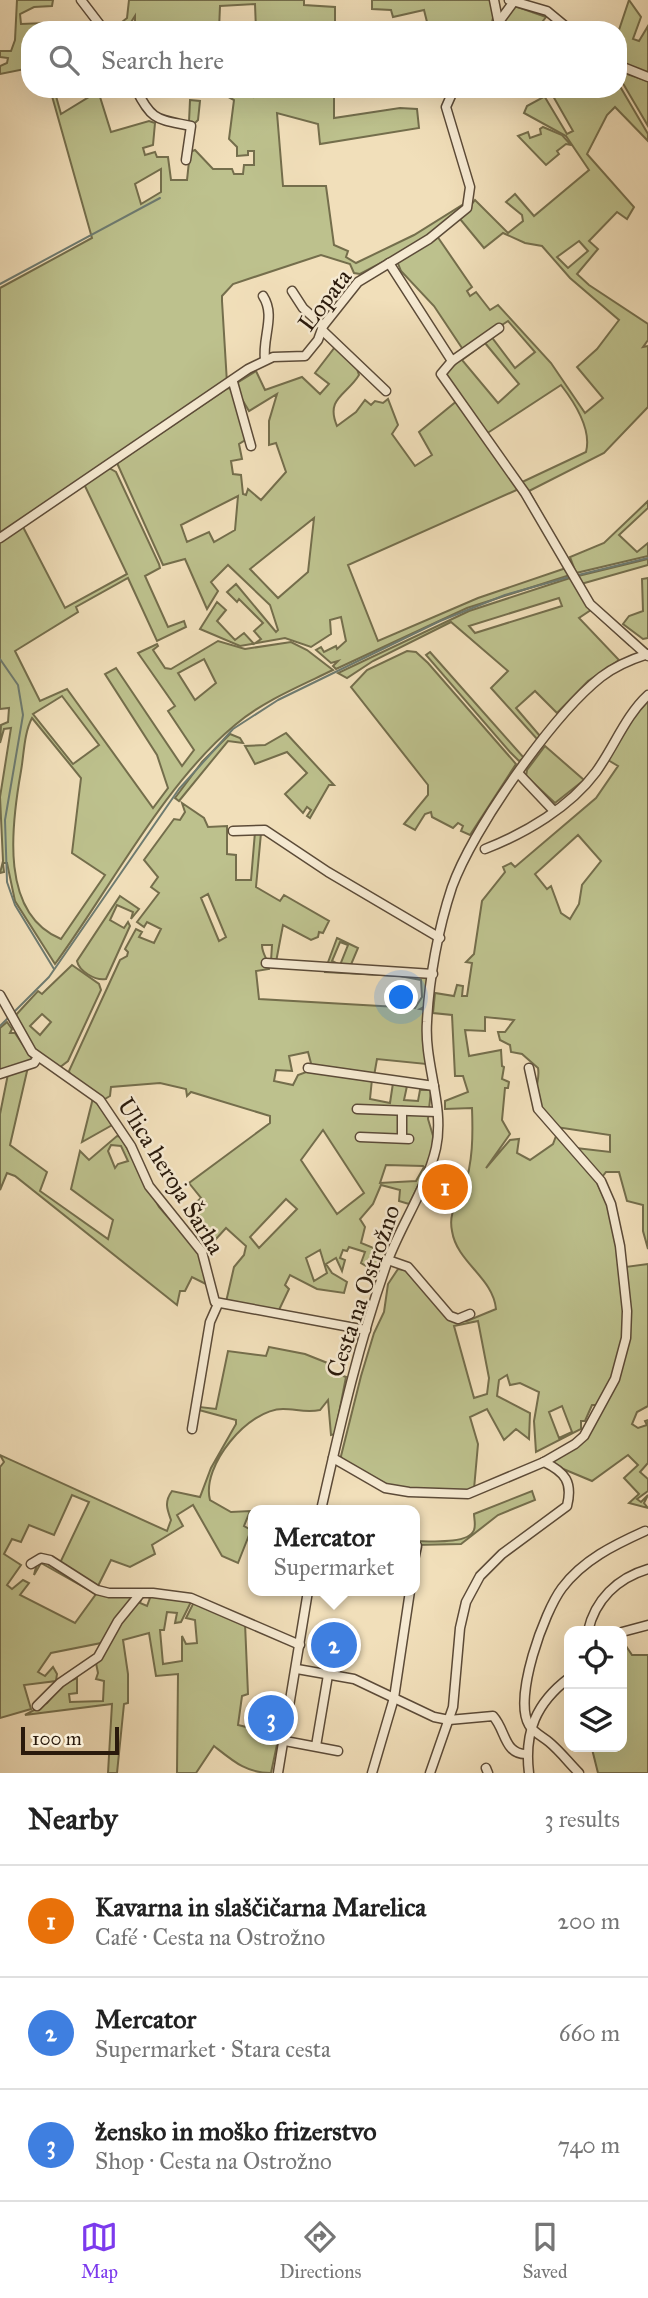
<!DOCTYPE html>
<meta charset="utf-8">
<style>
body{margin:0;font-family:"IM FELL Great Primer",serif;background:#f2f2f2;color:#222}
.controls{position:absolute;right:21px;bottom:21px;display:grid;overflow:hidden;border-radius:14px;box-shadow:0 7px 28px #0002}
.controls button{width:63px;height:63px;display:grid;place-items:center;padding:0;border:0;border-bottom:2px solid #e0e0e0;background:#fff;color:#222;font:35px sans-serif}
.scale{position:absolute;left:21px;bottom:18px;width:98px;box-sizing:border-box;padding-left:7px;border:4px solid #2a1a0c;border-top:0;font-size:19px;line-height:24px;white-space:nowrap;color:#2a1a0c;-webkit-text-stroke:5px #f6ead2;paint-order:stroke}
.you{position:absolute;left:402px;top:998px;width:24px;height:24px;margin:-18px;border:5px solid #fff;border-radius:50%;background:#1a73e8;box-shadow:0 0 0 10px #1a73e833}
.badge{display:grid;place-items:center;width:46px;height:46px;border-radius:50%;background:#7c3aed;color:#fff;font-size:23px;font-weight:700}
.pin{position:absolute;translate:-50% -50%;border:4px solid #fff;box-shadow:0 2px 7px #0006}
.popup{position:absolute;left:248px;top:1505px;width:172px;height:91px;box-sizing:border-box;display:grid;place-content:center;border-radius:14px;background:#fff;filter:drop-shadow(0 2px 5px #0005);font-size:23px;white-space:nowrap;color:#767676}
.popup b{font-size:26px;color:#222}
.popup::after{content:'';position:absolute;left:50%;top:100%;margin-left:-14px;border:14px solid transparent;border-top-color:#fff}
.list{margin:0;padding:0;list-style:none}
h2{display:flex;justify-content:space-between;align-items:center;height:91px;margin:0;padding:0 28px;font-size:30px}
h2 small{font-size:23px;font-weight:400;color:#767676}
.list li{display:grid;grid-template-columns:46px 1fr auto;gap:21px;align-items:center;box-sizing:border-box;height:112px;padding:0 28px;border-top:2px solid #e0e0e0}
.list b{display:block;font-size:26px;white-space:nowrap}
.list p{margin:0;font-size:23px;white-space:nowrap;color:#767676}
.list em{font-size:23px;font-style:normal;color:#767676}
.icon{flex:none;width:38px;height:38px;fill:none;stroke:currentColor;stroke-width:2;stroke-linecap:round;stroke-linejoin:round}
.map{position:relative;flex:none;width:648px;height:1773px;overflow:hidden}
.search{position:absolute;background:#fff;box-shadow:0 7px 28px #0002;left:21px;right:21px;top:21px;height:77px;display:flex;align-items:center;gap:18px;box-sizing:border-box;padding:0 24px;border-radius:28px;color:#767676;font-size:26px}
.sheet{height:427px;background:#fff}
nav{display:flex;justify-content:space-around;align-items:center;box-sizing:border-box;height:98px;border-top:2px solid #e0e0e0;background:#fff;font-size:19px;color:#767676}
nav a{display:grid;justify-items:center;gap:4px}
nav .on{color:#7c3aed}
.map>svg:first-child{display:block}
.green{fill:#bdc18d;stroke:#746e4c;stroke-width:2;fill-rule:evenodd}
.lines{fill:none;stroke-linecap:round;stroke-linejoin:round}
.stream{stroke:#6e7b70;stroke-width:2}
.minor-casing{stroke:#5c4b38;stroke-width:11}
.minor{stroke:#f6ead2;stroke-width:8}
.labels{text-anchor:middle;dominant-baseline:central;stroke-width:5;stroke-linejoin:round;paint-order:stroke}
.street-label{font-size:24px;fill:#2a1a0c;stroke:#f6ead2}
</style>
<div class="map">
<svg width="648" height="1773" viewBox="0 0 648 1773">
<rect width="100%" height="100%" fill="#f1dfba"/>
<filter id="stains"><feTurbulence type="fractalNoise" baseFrequency=".00286" numOctaves="4"/><feColorMatrix values="0 0 0 0 .2 0 0 0 0 .09 0 0 0 0 .02 0 0 0 .5 -.17"/></filter>
<radialGradient id="worn" r=".72"><stop offset=".6" stop-color="#630" stop-opacity="0"/><stop offset="1" stop-color="#630" stop-opacity=".3"/></radialGradient>
<!-- green -->
<g class="green">
<polygon points="17,0 53,0 52,6 34,7 20,14 21,24 45,23 40,30 30,30 30,68 0,74 0,66 7,63 8,58 0,57 0,51 11,51 15,40"/>
<polygon points="129,0 304,0 304,5 335,7 335,30 256,30 255,4 220,6 219,30 135,30 135,16 126,30 112,30 127,18"/>
<polygon points="372,0 491,0 494,14 490,30 429,30 424,10 393,17 391,10 372,9"/>
<polygon points="629,0 641,17 633,39 639,41 648,26 648,74 623,65 624,62 618,63 618,33"/>
<polygon points="515,6 546,17 536,30 532,25 526,30 496,30"/>
<polygon points="621,72 648,81 648,126 618,75"/>
<path d="M618 83 648 134V141L615 107 607 115 587 154 634 207 627 219 617 212 589 241 598 249 577 274 589 285 648 324V340L643 347 648 346V407L604 453 529 491 567 559 520 483 586 452C592 429 575 403 561 385L486 434 443 373 490 335 515 368 535 352 508 321 467 348H462L434 306 401 271 397 261 437 236 472 287 467 291 470 296 476 292 490 310 498 305 551 363 585 413 603 398 577 367 597 349 619 320 570 278 542 246 525 243 503 233 484 248 460 219 475 200 508 233 523 221 522 215 506 202 515 194 534 216 589 170 566 136 524 113 527 106 542 98 536 89H540L567 134 573 131 549 89H618ZM579 241 588 251 568 268 557 257ZM485 343 519 384 498 403 462 360Z"/>
<path d="M50 89H54L61 114 94 94 100 97 111 132 149 121 155 123 153 145 143 148 145 155 155 152 157 157H168L171 180H187L190 152 195 150 213 169H232L234 174H243L244 165H254V151H248V155L237 156V147L229 139 234 100 214 89H249V96L253 97 255 89H334V118L400 108 417 109 419 128 320 144 318 124 277 113 283 186H326L334 245 348 251 346 257 356 263 414 235 467 202 463 210 411 247 360 274 354 273 350 264 321 255 233 284 222 296V301L227 383 0 534V288L92 238ZM161 169V192L141 204 135 184Z"/>
<polygon points="190,100 200,101 198,120 193,125 189,122"/>
<polygon points="543,127 562,135 571,145 566,144 557,151 559,154 546,165 518,136 528,132 530,138 541,134 540,129"/>
<path d="M335 347 357 369 359 375C347 395 325 398 337 426L356 412 365 400 371 405 375 401 383 403 388 399 398 425 392 434 415 466 432 455 419 432 458 400 521 488 348 565 378 641 478 598 566 568 570 575 467 608 336 669 333 666 338 661 331 663 316 650 321 647 324 652 336 646 337 649 346 641 341 617 330 620 331 634 311 647 285 638 240 646 200 629 217 602 226 610 217 621 235 640 244 633 254 644 261 639 254 631 263 623 239 599 237 602 227 592 236 584 276 632 278 630 270 605 228 565 211 582 218 591 207 609 185 559 163 565 117 463 228 388 232 389 247 439 239 444 242 459 231 461 233 474 241 475 243 494 246 495 248 489 261 500 286 472 276 443 269 445V421L277 394 249 411 237 391V383L256 371 265 390 302 377 320 394 329 384 315 373ZM238 496 235 530 214 542 209 532 187 542 181 525ZM314 518 308 572 278 598 250 569Z"/>
<path d="M109 468 116 472 159 564 160 568 145 576 168 627 184 621 186 627 157 641 128 578 76 607 78 612 15 651 40 701 67 689 153 808 168 788 157 755 105 674 116 668 182 766 194 750 168 711 175 706 138 653 157 644 158 646 153 650 165 668 171 669 218 641 245 649 291 642 307 650 333 670C300 686 263 701 235 725 164 784 110 889 55 964L15 901 7 863H3L4 872 0 873 3 861 0 797 11 728 4 729 0 743 1 725 8 722 9 708 0 709V540L22 525 65 608 127 574 84 484ZM204 659 216 683 195 700 178 673ZM62 696 99 745 73 764 33 714ZM32 718 81 778 72 853 105 875 61 939C0 914 11 827 21 771 24 754 24 733 32 718Z"/>
<polygon points="648,501 648,508 619,535 637,552 648,543 648,556 576,573 570,557 604,543"/>
<polygon points="648,559 648,565 581,584 578,576"/>
<path d="M570 578 582 596 631 642 629 645 591 610 579 618 619 660 588 681 557 713 535 691 516 708 540 736 537 739 491 688 508 671 451 622 373 661 347 678 338 673 469 611ZM559 598 562 606 475 633 469 626Z"/>
<polygon points="648,578 648,638 643,639 623,624 629,616 643,611 642,579"/>
<polygon points="407,651 416,652 428,663 516,764 470,835 461,831 463,826 458,823 453,828 432,817 431,812 425,814 415,830 404,824 428,795 428,785 351,687 367,670"/>
<polygon points="430,652 524,758 519,761 510,752 426,655"/>
<path d="M648 699V1249L643 1231V1205L627 1201 619 1172H606L602 1177C579 1153 544 1128 537 1095 535 1086 540 1078 538 1068L522 1054 511 1052 510 1045 500 1040 498 1032H505L514 1020 485 1017V1031L465 1030 469 1056 501 1050 502 1066 504 1067 502 1079 509 1082 508 1088H505L502 1120 510 1134 486 1168 510 1140 519 1139 517 1153 530 1160 553 1144 556 1136 594 1176 613 1217 626 1322 614 1378 597 1405H592L585 1421H581V1429L536 1452 534 1421 539 1392 520 1383 510 1385 507 1375 499 1380 497 1396 530 1413 529 1439 516 1429 504 1440 487 1409 470 1417 478 1444 474 1489 455 1492 396 1489 342 1461 341 1456 361 1376 374 1333 384 1312 388 1284 398 1269 405 1270 452 1321H467L496 1309C493 1277 457 1263 452 1231 448 1210 459 1204 464 1188 473 1162 473 1135 472 1108L445 1109V1101L468 1092 463 1076H455L452 1015 433 1013 435 993 454 996 457 985 463 986 462 996H467L472 963 466 962 474 954 482 901 505 872 503 867 511 863 515 867 596 798 618 766 608 760 631 720ZM578 835 601 861 582 885 579 904 570 919 561 913 551 886 547 889 535 874ZM556 1127 610 1135V1152L576 1148ZM478 1321 489 1378 487 1394 474 1398 454 1326ZM562 1406 572 1432 559 1438 549 1412Z"/>
<polygon points="286,733 334,785 329,785 310,818 307,816 311,810 307,807 303,813 285,794 307,773 287,752 255,764 245,746 265,745"/>
<polygon points="230,734 240,738 243,743 228,741 179,801 175,798 202,762"/>
<polygon points="545,746 584,780 555,803 526,776 527,770"/>
<path d="M182 803 204 818 208 827 227 826V854L236 855V880H251L255 832 261 833 256 887 280 901 284 895 329 921 323 933 319 932 318 937 311 940 283 925 276 962 271 961 272 945H262C262 955 269 960 269 969L256 971 259 999 415 1008 422 997 421 980 400 976 324 972 431 975 426 1006 420 1009 426 1010V1064L377 1059 374 1076 312 1067 308 1052 289 1056 292 1071 276 1070 274 1081 293 1085 298 1075 309 1071 372 1079 370 1099 390 1103 393 1083 407 1086 404 1100 418 1101 420 1090H431L428 1119 434 1139 430 1162 409 1204 399 1201 400 1190 381 1185 373 1204 360 1219 365 1227 361 1243 386 1253 378 1273 361 1263 365 1252 349 1247 347 1251 343 1250 340 1258 345 1260 342 1271 336 1258 326 1264 332 1273 347 1282 344 1293 317 1289 290 1275 285 1285 289 1289 278 1312 226 1302 234 1267 244 1255 246 1246 226 1228 216 1239 189 1209 201 1198 189 1183 270 1123V1116L191 1092 187 1096 186 1089 160 1083 111 1087 110 1096 103 1100 71 1077 69 1071 120 960 127 956 128 952 125 949 136 929 142 932 139 937 154 943 161 929 147 922 144 927 137 922 159 893 151 887 158 877 144 860 174 819 180 820 185 812ZM208 894 226 937 219 941 201 898ZM323 1130 364 1193 337 1214 301 1160ZM386 1165 423 1166 424 1167 416 1181 380 1183ZM286 1199 297 1209 259 1248 250 1237ZM320 1250 327 1273 314 1281 306 1258Z"/>
<path d="M120 896 139 909 131 919 133 912 117 905 110 920 124 928 128 922 130 926 106 979C95 981 79 971 77 961Z"/>
<path d="M337 938 358 948 350 967 327 965ZM340 942 348 945 340 965 332 961Z"/>
<path d="M72 965 99 984 101 990 68 1061 59 1068 30 1045 15 1016 38 991 42 994 46 990ZM42 1014 51 1022 40 1035 30 1026Z"/>
<polygon points="7,1022 12,1029 10,1033 15,1033 33,1060 0,1072 0,1028"/>
<path d="M28 1067 10 1145 47 1172 40 1191 108 1239 113 1220 71 1189 80 1151 89 1160 117 1136 121 1137 159 1207 200 1254 208 1285 192 1277 185 1291H180L177 1305 15 1176 7 1173 0 1190V1114L8 1074ZM111 1145 121 1146 128 1161 118 1164 115 1168 108 1151Z"/>
<polygon points="93,1098 114,1124 82,1142"/>
<polygon points="648,1264 648,1406 637,1412 632,1424 638,1428 647,1425 645,1421 648,1420 648,1463 640,1472 648,1479 648,1491 637,1499 641,1502 648,1495 644,1503 648,1508 629,1503 639,1494 624,1478 638,1465 628,1455 592,1481 549,1463 573,1449 618,1381 628,1342 625,1267"/>
<path d="M269 1347 305 1354 330 1364 329 1371 346 1377 335 1434 331 1435 328 1400 320 1410C306 1413 296 1409 283 1409 248 1409 201 1466 210 1500L231 1512 250 1511 244 1526 251 1530 238 1563 222 1556 193 1505 177 1515 183 1526 152 1545 155 1554 130 1567 111 1560 97 1588 59 1565 89 1502 72 1495 54 1535 29 1525 21 1542 12 1539 4 1554 21 1565 7 1585 12 1589 23 1580 29 1583 20 1595 75 1623 96 1594 41 1563 34 1575 37 1563 46 1561 100 1593 134 1597 106 1642 51 1653 38 1672 45 1676 53 1667 57 1674 56 1681 24 1685 31 1709 0 1718V1467L4 1462 0 1455 167 1531 171 1520C167 1509 164 1502 172 1491L200 1497 211 1468 236 1424V1420L199 1410 200 1407 216 1409 228 1351 266 1356Z"/>
<path d="M532 1491 535 1500 498 1515 461 1544 415 1545 414 1541C428 1541 468 1545 474 1530 476 1525 474 1518 474 1514Z"/>
<path d="M142 1596 140 1603 147 1606 150 1598 146 1596 188 1599 191 1602 181 1622 175 1623 177 1613 167 1612 164 1630H160L163 1664 182 1661V1636L186 1644 197 1643 195 1620 186 1618 193 1604 197 1603 245 1623 248 1694 242 1696 238 1725 279 1735 271 1773C246 1773 233 1761 214 1746L196 1773H177L178 1674 156 1676 149 1633 123 1640 128 1674V1703L124 1704 117 1773H108L112 1704 25 1715 47 1703 63 1684 77 1678V1693L69 1694 70 1702 103 1701 104 1681 96 1679 98 1673 96 1663 117 1626Z"/>
<polygon points="622,1640 632,1655 648,1655 648,1773 598,1773 592,1749 578,1747 622,1747"/>
</g>
<g class="lines">
<!-- stream -->
<g class="stream">
<polyline points="0,284 160,198"/>
<polyline points="578,575 648,558"/>
<polyline points="0,659 18,685 23,715 5,820 7,882 15,905 54,969"/>
<polyline points="14,1012 49,977 179,789 233,729 278,700 440,621 505,595 569,577"/>
<polyline points="0,1026 10,1016"/>
</g>
<!-- minor casing -->
<g class="minor-casing">
<g id="minor">
<polyline points="81,0 104,30"/>
<polyline points="494,0 498,20"/>
<polyline points="509,0 547,11 570,30"/>
<polyline points="493,30 515,0"/>
<polyline points="618,65 648,77"/>
<path d="M136 89C152 122 158 119 191 126L186 160"/>
<polyline points="389,263 452,361 499,328"/>
<polyline points="292,291 303,308 323,326"/>
<path d="M263 296C276 316 262 337 265 360"/>
<polyline points="323,331 386,391"/>
<polyline points="452,361 441,374 525,493 590,604 648,656"/>
<polyline points="233,382 251,446"/>
<polyline points="0,538 248,369 273,357 305,356 318,340 323,326 358,282 429,239 467,208 470,187 446,107 454,89"/>
<polyline points="519,774 553,810"/>
<polyline points="233,831 265,830 328,872 440,938"/>
<path d="M485 849C526 833 570 807 596 772 614 747 626 715 648 695"/>
<polyline points="266,963 433,974"/>
<polyline points="0,995 32,1052 100,1100 131,1146 149,1186 202,1252 215,1302 366,1330"/>
<polyline points="308,1068 434,1086"/>
<polyline points="0,1074 34,1063 38,1057"/>
<polyline points="357,1109 437,1112"/>
<polyline points="360,1137 409,1139"/>
<polyline points="402,1138 402,1111"/>
<polyline points="388,1260 408,1267 450,1316 458,1319 470,1314"/>
<polyline points="192,1429 210,1322 218,1304"/>
<polyline points="333,1458 385,1488 409,1492 468,1494 544,1462 575,1444 584,1436 615,1379 626,1338 627,1311 620,1246 611,1204 601,1181 538,1109 529,1068"/>
<path d="M321 1510C340 1426 359 1341 388 1260 402 1223 427 1187 436 1148 445 1106 424 1064 427 1022 429 979 438 929 452 887 473 829 552 716 601 677 614 667 632 659 648 654"/>
<polyline points="414,1560 417,1546"/>
<polyline points="31,1564 41,1558 50,1560 97,1590 109,1593 153,1593 191,1598 300,1645"/>
<path d="M588 1631C595 1600 617 1578 648 1569"/>
<polyline points="622,1632 648,1625"/>
<path d="M297 1669 354 1679 434 1717 449 1720 493 1716C506 1730 504 1755 527 1754"/>
<polyline points="37,1706 60,1683 98,1657 118,1621 140,1594"/>
<polyline points="285,1741 338,1751"/>
<polyline points="316,1746 328,1675"/>
<polyline points="486,1768 488,1773"/>
<polyline points="278,1773 308,1591"/>
<polyline points="372,1773 394,1698 410,1591"/>
<path d="M430 1773 453 1707 460 1628 466 1602 480 1576 502 1554 567 1506C573 1482 565 1472 544 1462"/>
<path d="M529 1773C524 1732 536 1703 569 1678"/>
<path d="M579 1773C569 1763 560 1751 549 1742 543 1737 533 1732 529 1725 513 1698 544 1612 562 1588 583 1560 614 1545 645 1531"/>
</g>
</g>
<!-- minor -->
<use href="#minor" class="minor"/>
</g>
<g class="labels">
<!-- street labels -->
<g class="street-label">
<text transform="translate(325 300) rotate(-53)">Lopata</text>
<text transform="translate(171 1176) rotate(58)">Ulica heroja Šarha</text>
<text transform="translate(363 1291) rotate(-71)">Cesta na Ostrožno</text>
</g>
</g>
<rect width="100%" height="100%" filter="url(#stains)"/>
<rect width="100%" height="100%" fill="url(#worn)"/>
</svg>
<div class="controls">
<button><svg class="icon" aria-label="locate" viewBox="0 0 24 24"><circle cx="12" cy="12" r="6"/><path d="M12 2v4M12 18v4M2 12h4M18 12h4"/></svg></button>
<button><svg class="icon" aria-label="layers" viewBox="0 0 24 24"><path d="M12 4l9 5-9 5-9-5zM3 14l9 5 9-5"/></svg></button>
</div>
<div class="scale">100 m</div>
<div class="you"></div>
<div class="pin badge" style="left:445px;top:1187px;background:#e8710a">1</div>
<div class="pin badge" style="left:334px;top:1645px;background:#3f7fe0">2</div>
<div class="popup"><b>Mercator</b>Supermarket</div>
<div class="pin badge" style="left:271px;top:1718px;background:#3f7fe0">3</div>
<div class="search"><svg class="icon" aria-label="search" viewBox="0 0 24 24"><circle cx="10" cy="10" r="6"/><path d="M15 15l6 6"/></svg>Search here</div>
</div>
<section class="sheet">
<h2>Nearby<small>3 results</small></h2>
<ul class="list">
<li><span class="badge" style="background:#e8710a">1</span><div><b>Kavarna in slaščičarna Marelica</b><p>Café · Cesta na Ostrožno</p></div><em>200 m</em></li>
<li><span class="badge" style="background:#3f7fe0">2</span><div><b>Mercator</b><p>Supermarket · Stara cesta</p></div><em>660 m</em></li>
<li><span class="badge" style="background:#3f7fe0">3</span><div><b>žensko in moško frizerstvo</b><p>Shop · Cesta na Ostrožno</p></div><em>740 m</em></li>
</ul>
</section>
<nav>
<a class="on"><svg class="icon" aria-label="map" viewBox="0 0 24 24"><path d="M3 6l6-2 6 2 6-2v14l-6 2-6-2-6 2zM9 4v14M15 6v14"/></svg>Map</a>
<a><svg class="icon" aria-label="directions" viewBox="0 0 24 24"><path d="M12 3l9 9-9 9-9-9zM9 14v-3h6M13 9l2 2-2 2"/></svg>Directions</a>
<a><svg class="icon" aria-label="saved" viewBox="0 0 24 24"><path d="M7 4h10v16l-5-4-5 4z"/></svg>Saved</a>
</nav>
